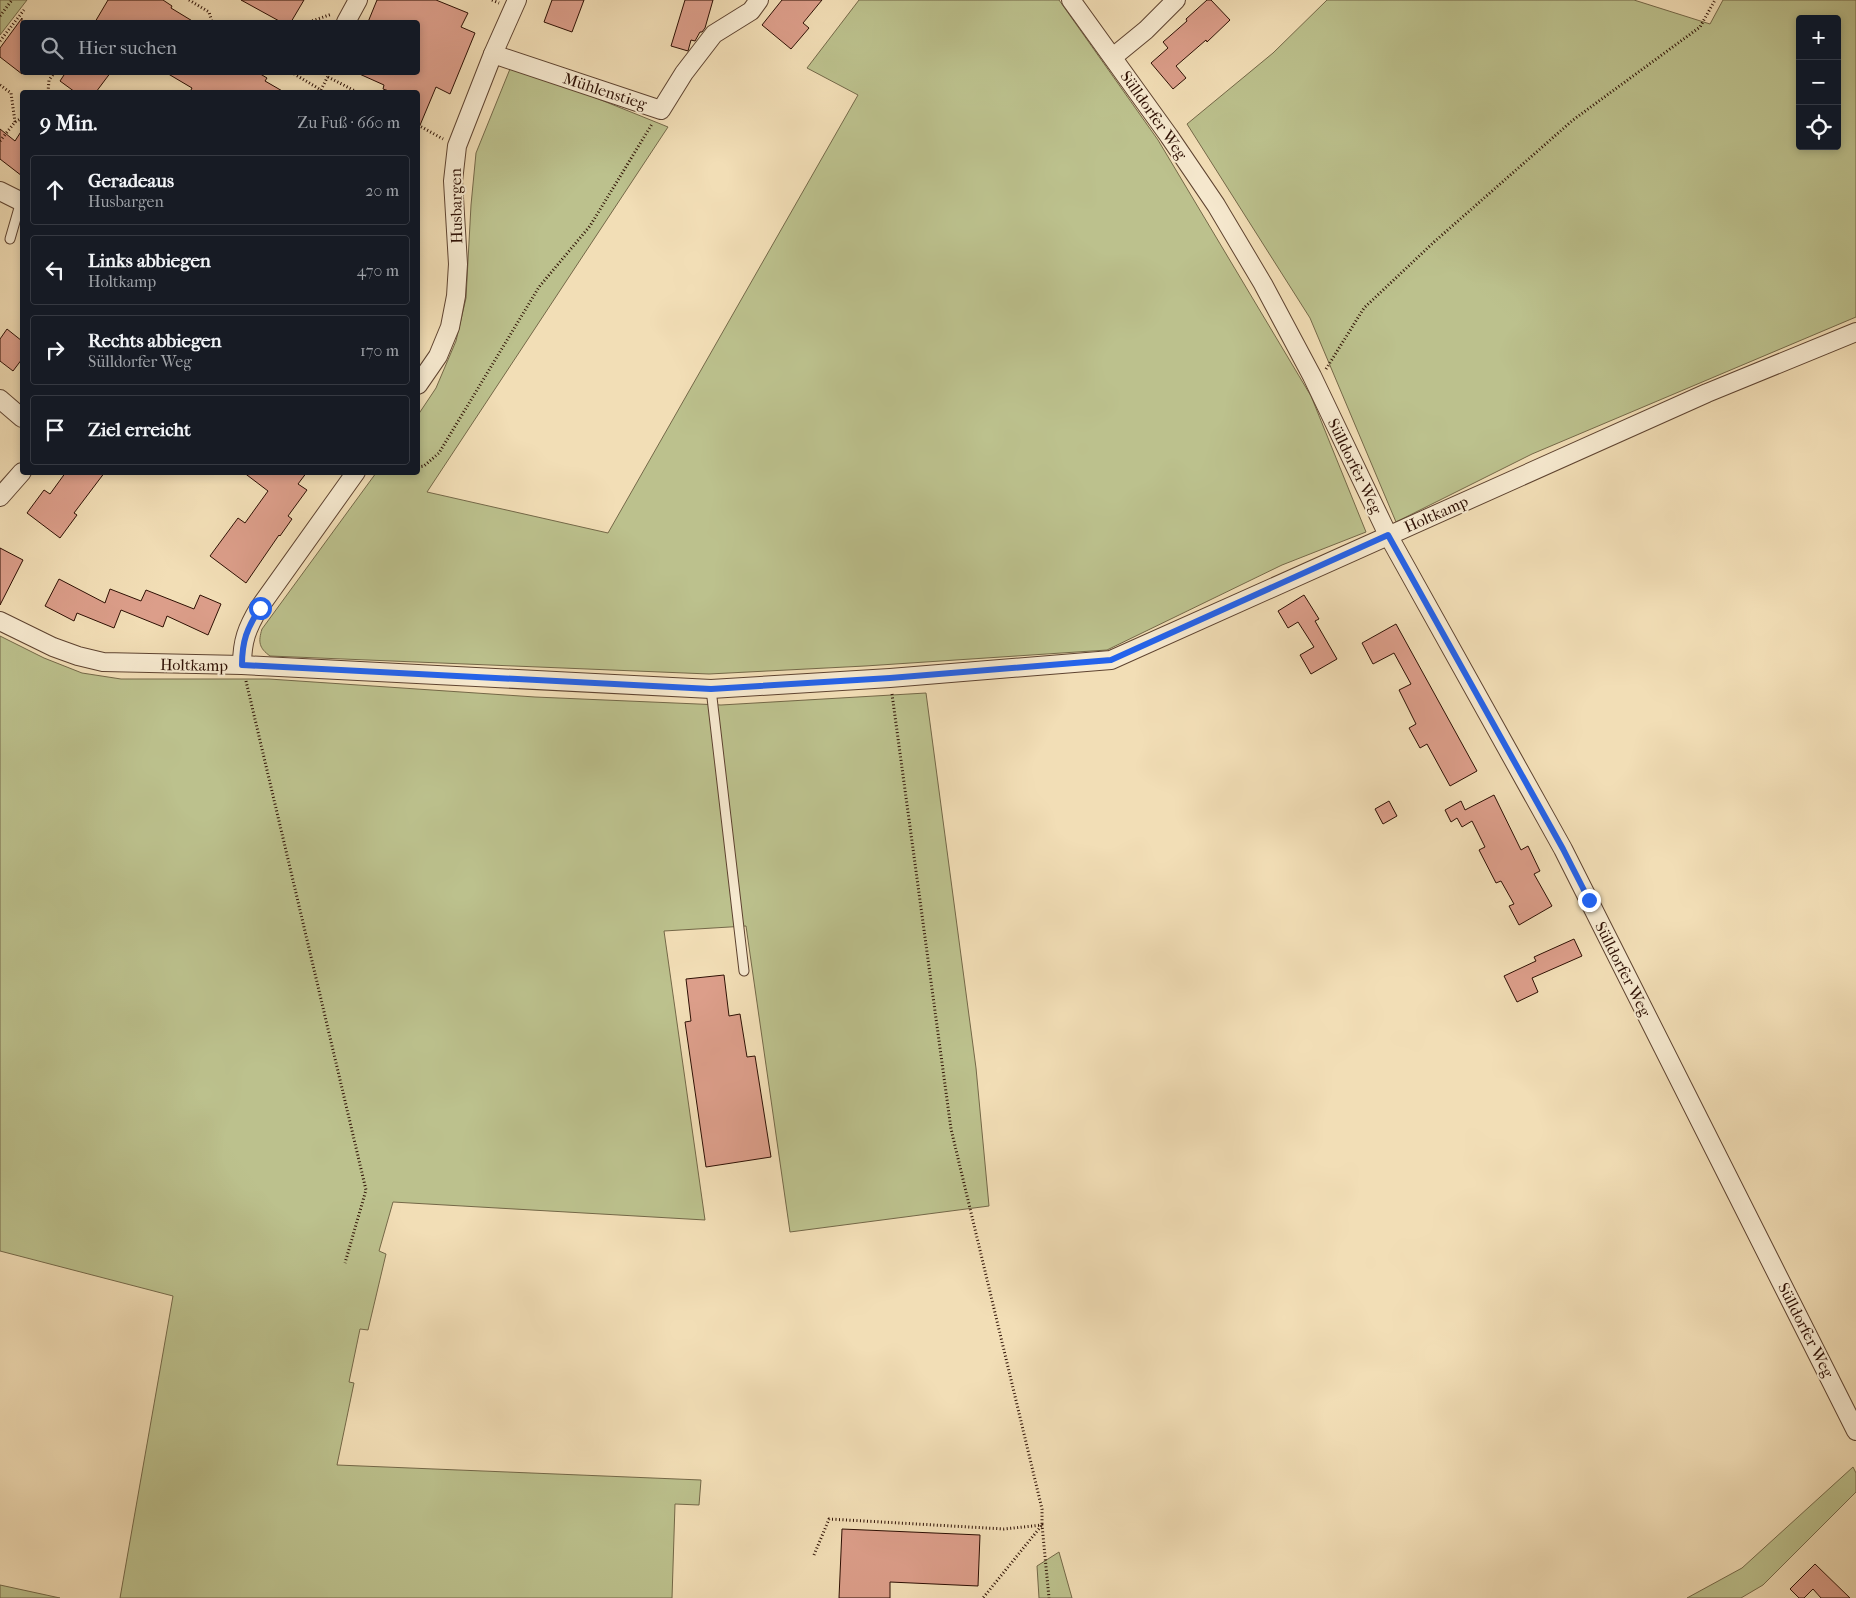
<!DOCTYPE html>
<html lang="de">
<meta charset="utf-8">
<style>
body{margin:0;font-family:"IM FELL French Canon",serif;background:#242831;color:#f1f3f6}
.controls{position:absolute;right:15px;top:15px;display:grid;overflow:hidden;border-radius:5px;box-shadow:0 2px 8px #0003}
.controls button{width:45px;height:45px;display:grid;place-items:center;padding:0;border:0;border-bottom:1px solid #363941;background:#171b24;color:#f1f3f6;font:25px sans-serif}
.stop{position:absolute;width:15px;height:15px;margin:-11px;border:4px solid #2563eb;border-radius:50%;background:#fff}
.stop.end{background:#2563eb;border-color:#fff;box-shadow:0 1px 5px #0008}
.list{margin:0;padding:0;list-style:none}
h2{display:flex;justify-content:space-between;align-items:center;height:65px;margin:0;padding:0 20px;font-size:21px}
h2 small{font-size:16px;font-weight:400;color:#9ea1a6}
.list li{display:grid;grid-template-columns:32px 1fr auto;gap:15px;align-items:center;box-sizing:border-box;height:70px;margin:0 10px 10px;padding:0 10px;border:1px solid #363941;border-radius:5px}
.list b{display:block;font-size:19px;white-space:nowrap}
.list p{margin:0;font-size:16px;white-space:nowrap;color:#9ea1a6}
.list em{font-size:16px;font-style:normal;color:#9ea1a6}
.icon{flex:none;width:28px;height:28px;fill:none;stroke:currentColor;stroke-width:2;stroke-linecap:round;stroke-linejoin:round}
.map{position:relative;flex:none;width:1856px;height:1598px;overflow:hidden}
.search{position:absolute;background:#171b24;box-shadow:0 2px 8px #0003;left:20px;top:20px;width:400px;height:55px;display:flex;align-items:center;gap:12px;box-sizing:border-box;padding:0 18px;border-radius:5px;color:#9ea1a6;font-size:19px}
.panel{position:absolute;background:#171b24;box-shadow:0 2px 8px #0003;left:20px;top:90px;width:400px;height:385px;border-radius:5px}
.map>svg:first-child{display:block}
.green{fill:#bcc18d;stroke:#746848;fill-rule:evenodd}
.building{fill:#dc9e8a;stroke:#2d0f03}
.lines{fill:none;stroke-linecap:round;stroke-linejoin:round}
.service-casing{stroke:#5e4330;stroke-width:11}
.minor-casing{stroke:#5e4330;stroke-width:20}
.path{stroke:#2d0f03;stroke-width:3;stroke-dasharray:1 2.5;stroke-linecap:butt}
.service{stroke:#f7ead0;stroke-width:9}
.minor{stroke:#f7ead0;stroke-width:18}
.route{stroke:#2563eb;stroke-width:6}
.labels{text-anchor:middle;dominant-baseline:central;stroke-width:4;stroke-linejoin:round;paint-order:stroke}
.street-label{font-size:16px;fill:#2d0f03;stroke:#f7ead0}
</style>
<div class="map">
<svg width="1856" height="1598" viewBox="0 0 1856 1598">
<rect width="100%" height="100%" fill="#f2deb6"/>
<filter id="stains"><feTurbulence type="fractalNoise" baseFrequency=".004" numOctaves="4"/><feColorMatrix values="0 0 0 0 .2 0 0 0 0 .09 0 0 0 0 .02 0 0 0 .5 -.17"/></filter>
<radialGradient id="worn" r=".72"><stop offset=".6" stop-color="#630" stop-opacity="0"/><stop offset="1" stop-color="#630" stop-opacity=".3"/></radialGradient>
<!-- green -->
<g class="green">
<polygon points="0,0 27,0 0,35"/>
<path d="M859 0H1059L1158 140 1311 396 1366 532 1282 565 1107 650 865 666 709 674 270 656C259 648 258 642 262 629L376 473 418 472V415L436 388 456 341 466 298 471 205 476 153 512 64 668 127 427 492 608 533 858 95 807 68Z"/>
<path d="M1327 0H1634L1710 24 1723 0H1856V317L1532 454 1396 522 1310 318 1187 124 1273 53ZM1800 19H1837V146H1800Z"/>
<polygon points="0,636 44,658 82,673 121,679 269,679 535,697 721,705 926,693 976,1068 989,1206 790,1232 746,926 664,931 705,1220 393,1202 379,1251 386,1254 368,1330 360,1329 349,1382 354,1383 337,1465 701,1480 699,1505 675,1504 672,1598 120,1598 173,1296 0,1251"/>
<polygon points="1853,1467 1856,1473 1856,1492 1763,1585 1741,1598 1687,1598 1742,1568"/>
<polygon points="1059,1552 1072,1598 1039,1598 1037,1566"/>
<polygon points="0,1585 60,1598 0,1598"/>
</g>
<!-- building -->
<g class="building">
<polygon points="108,0 163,0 172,6 171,8 194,22 95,22"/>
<polygon points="241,0 304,0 291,22 281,22"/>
<polygon points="377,0 436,0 468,13 461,27 475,33 450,94 436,87 418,130 418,92 392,92 383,89 384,85 355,72 418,72 418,22 368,22"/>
<polygon points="552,0 584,0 572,32 544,22"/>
<polygon points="685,0 713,0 705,28 702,32 700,32 695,41 691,40 688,51 671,46"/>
<polygon points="782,0 822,0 803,23 809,28 791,49 762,25"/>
<polygon points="1207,0 1211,0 1230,20 1207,42 1206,40 1176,66 1186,78 1173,89 1151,63 1168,48 1163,42 1187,21 1186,19"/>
<polygon points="22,18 22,74 0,57 0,48"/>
<polygon points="66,72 111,72 96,92 75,92 60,81"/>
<polygon points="165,72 257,72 267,78 265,81 284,92 190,92 192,88"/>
<polygon points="0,129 15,141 22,130 22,176 0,159"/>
<polygon points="7,329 22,341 22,359 13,371 0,361 0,339"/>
<polygon points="66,472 105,472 74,513 77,515 60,538 27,513 44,490 50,494"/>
<polygon points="243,472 307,472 298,484 307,490 288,516 292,519 280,536 279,535 246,583 210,556 238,518 245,523 268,491"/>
<polygon points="0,548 23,560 0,605"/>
<polygon points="59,579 105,603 110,589 141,601 146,590 194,609 200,595 221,604 208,635 167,616 163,627 121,610 114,628 77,613 74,621 45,606"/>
<polygon points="1304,595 1319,619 1315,621 1337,659 1311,674 1300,655 1314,647 1298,622 1288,628 1278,611"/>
<polygon points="1396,624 1477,771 1450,786 1427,744 1420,748 1409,728 1416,724 1399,690 1411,684 1394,653 1373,664 1362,643"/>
<polygon points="1494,795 1521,850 1528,846 1540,871 1534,874 1552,906 1519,925 1509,906 1514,904 1501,881 1496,883 1479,850 1485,847 1472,821 1462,827 1457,818 1451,822 1445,810 1461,801 1465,810"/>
<polygon points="1389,801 1397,816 1383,824 1375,809"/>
<polygon points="1574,939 1582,956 1532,978 1538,992 1517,1002 1504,976 1536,961 1534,957"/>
<polygon points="724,975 729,1016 740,1014 747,1057 755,1056 771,1157 706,1167 685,1022 691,1021 686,979"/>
<polygon points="842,1529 980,1535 978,1586 890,1582 890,1598 839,1598"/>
<polygon points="1815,1564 1850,1598 1821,1598 1813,1589 1804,1598 1799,1598 1790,1589"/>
</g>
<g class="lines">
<!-- service casing -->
<g class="service-casing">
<g id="service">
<polyline points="10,239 21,201"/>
<polyline points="711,689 744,971"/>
</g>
</g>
<!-- minor casing -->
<g class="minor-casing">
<g id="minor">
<polyline points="1071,0 1169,136 1216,205 1263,284 1312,376 1388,535 1563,849 1856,1431"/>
<polyline points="346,22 358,0"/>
<polyline points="493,54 661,110 684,73 714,34 751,11 759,0"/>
<polyline points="1113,57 1146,30 1176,0"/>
<polyline points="0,191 22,202"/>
<polyline points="418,385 438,356 450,327 456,296 458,264 453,181 457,146 493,54 517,0"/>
<polyline points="0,399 22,418"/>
<polyline points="0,497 22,472"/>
<polyline points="0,621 53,647 78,656 103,662 242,665 711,689 890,678 1111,660 1707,393 1856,332"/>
<path d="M242 665C242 641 247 628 259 608L356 472"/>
</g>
</g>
<!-- path -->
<g class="path">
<polyline points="189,0 209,12 212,22"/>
<polyline points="492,0 499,3"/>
<polyline points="0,16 12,0"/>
<polyline points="309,22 332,14"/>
<polyline points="0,41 24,10"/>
<polyline points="291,72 321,90 330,72"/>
<polyline points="328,77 357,92"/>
<polyline points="0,85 11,93 15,122"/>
<polyline points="48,92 49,80 55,72"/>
<polyline points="418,125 443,139"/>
<polyline points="0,141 15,122 22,118"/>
<polyline points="1326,369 1364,308 1434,242 1573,120 1700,27 1715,0"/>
<polyline points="418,467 424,466 439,453 539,287 590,226 652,124"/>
<polyline points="246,681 366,1190 345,1263"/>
<polyline points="892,694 951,1129 1042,1509 1042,1525 983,1598"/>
<polyline points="814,1555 829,1519 1004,1529 1042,1525 1049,1598"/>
</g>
<!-- service -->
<use href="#service" class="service"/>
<!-- minor -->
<use href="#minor" class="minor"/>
</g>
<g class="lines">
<!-- route -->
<path class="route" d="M260 608C247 628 242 641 242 665L711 689 890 678 1111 660 1388 535 1563 849 1589 900"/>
</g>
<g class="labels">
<!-- street labels -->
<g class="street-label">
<text transform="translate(605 91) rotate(18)">Mühlenstieg</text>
<text transform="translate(1154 115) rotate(55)">Sülldorfer Weg</text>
<text transform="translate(456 206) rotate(-91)">Husbargen</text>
<text transform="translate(1355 466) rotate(64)">Sülldorfer Weg</text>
<text transform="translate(1436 514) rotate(-24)">Holtkamp</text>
<text transform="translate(194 665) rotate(1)">Holtkamp</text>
<text transform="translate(1623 969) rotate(63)">Sülldorfer Weg</text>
<text transform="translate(1806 1330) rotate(63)">Sülldorfer Weg</text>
</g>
</g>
<rect width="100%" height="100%" filter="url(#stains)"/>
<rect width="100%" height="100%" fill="url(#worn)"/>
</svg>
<div class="controls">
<button>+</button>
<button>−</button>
<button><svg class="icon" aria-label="locate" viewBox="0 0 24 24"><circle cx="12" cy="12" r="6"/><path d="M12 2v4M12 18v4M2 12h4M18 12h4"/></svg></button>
</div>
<div class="stop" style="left:260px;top:608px"></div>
<div class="stop end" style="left:1589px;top:900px"></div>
<div class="search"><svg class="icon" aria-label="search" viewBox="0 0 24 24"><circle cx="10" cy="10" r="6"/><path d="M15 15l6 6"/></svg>Hier suchen</div>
<section class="panel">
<h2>9 Min.<small>Zu Fuß · 660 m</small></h2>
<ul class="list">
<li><svg class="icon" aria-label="ahead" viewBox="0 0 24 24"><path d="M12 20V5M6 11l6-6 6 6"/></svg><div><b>Geradeaus</b><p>Husbargen</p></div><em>20 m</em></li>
<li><svg class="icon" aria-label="left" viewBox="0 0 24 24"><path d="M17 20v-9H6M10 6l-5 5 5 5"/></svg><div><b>Links abbiegen</b><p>Holtkamp</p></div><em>470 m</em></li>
<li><svg class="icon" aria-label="right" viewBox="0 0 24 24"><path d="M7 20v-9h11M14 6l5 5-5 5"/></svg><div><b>Rechts abbiegen</b><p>Sülldorfer Weg</p></div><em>170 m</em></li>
<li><svg class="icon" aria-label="arrive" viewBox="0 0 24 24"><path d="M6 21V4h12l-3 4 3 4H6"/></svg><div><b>Ziel erreicht</b></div></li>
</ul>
</section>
</div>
